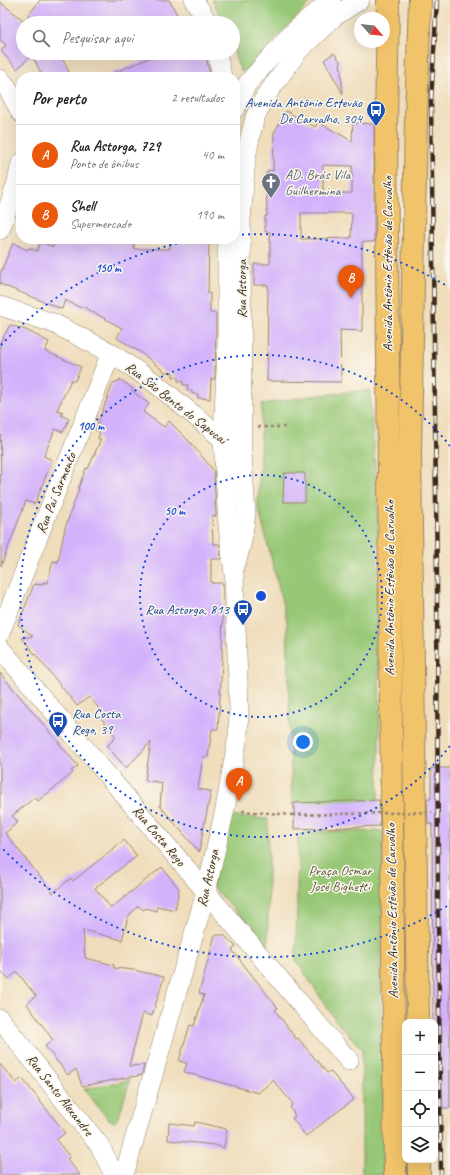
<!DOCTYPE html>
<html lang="pt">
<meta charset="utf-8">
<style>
body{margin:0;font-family:Caveat,sans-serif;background:#f2f2f2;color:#222}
.controls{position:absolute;right:12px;bottom:12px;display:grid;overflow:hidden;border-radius:8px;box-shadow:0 4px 16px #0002}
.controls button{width:36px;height:36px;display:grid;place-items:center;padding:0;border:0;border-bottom:1px solid #e0e0e0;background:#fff;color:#222;font:20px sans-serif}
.compass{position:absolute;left:354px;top:12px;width:36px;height:36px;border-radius:50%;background:#fff;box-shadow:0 4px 16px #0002;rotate:117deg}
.you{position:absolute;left:303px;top:742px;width:14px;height:14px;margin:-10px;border:3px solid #fff;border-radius:50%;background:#1a73e8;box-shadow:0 0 0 6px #1a73e833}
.badge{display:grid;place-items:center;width:26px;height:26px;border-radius:50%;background:#ea580c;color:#fff;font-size:13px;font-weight:700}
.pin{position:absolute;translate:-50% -33px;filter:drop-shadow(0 1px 2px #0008)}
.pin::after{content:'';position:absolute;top:21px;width:14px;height:12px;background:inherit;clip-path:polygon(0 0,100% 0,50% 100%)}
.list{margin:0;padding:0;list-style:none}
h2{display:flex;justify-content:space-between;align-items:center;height:52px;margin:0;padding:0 16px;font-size:17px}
h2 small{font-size:13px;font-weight:400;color:#767676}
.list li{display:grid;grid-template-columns:26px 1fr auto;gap:12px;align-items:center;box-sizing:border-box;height:60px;padding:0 16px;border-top:1px solid #e0e0e0}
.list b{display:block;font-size:15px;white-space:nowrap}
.list p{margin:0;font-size:13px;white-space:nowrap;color:#767676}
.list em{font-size:13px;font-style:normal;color:#767676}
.icon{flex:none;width:22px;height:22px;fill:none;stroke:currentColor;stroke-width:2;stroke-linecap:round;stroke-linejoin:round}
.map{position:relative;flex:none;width:450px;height:1175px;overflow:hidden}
.search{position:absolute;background:#fff;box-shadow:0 4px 16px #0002;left:16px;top:16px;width:224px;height:44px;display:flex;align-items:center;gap:10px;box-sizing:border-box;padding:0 14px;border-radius:22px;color:#767676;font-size:15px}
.panel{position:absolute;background:#fff;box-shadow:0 4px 16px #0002;left:16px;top:72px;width:224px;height:172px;border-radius:16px}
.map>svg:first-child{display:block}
.green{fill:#98c877;stroke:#6a794a}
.building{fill:#d3b2fc;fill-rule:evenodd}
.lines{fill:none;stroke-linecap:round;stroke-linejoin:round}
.minor-casing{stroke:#95846c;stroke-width:20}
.trunk-casing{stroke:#95846c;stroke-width:24}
.path{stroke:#95846c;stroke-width:2.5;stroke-dasharray:3 3;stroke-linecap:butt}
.minor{stroke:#fff;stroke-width:19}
.trunk{stroke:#f1c36a;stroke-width:22}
.rail-casing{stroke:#3b2a1e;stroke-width:4.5}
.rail{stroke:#fbf7ec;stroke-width:3;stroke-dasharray:9;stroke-linecap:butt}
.path-bridge{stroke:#95846c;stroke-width:2.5;stroke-dasharray:3 3;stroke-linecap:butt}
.ring{fill:none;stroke:#1d4ed8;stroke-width:2;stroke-dasharray:2 4}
.labels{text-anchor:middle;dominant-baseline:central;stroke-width:3;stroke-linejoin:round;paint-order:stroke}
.transit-label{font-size:14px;fill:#164399;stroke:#fbf7ec;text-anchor:end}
.worship-label{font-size:14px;fill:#5b616d;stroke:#fbf7ec;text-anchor:start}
.street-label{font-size:14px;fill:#3b2a1e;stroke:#fbf7ec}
.park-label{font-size:14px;fill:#575939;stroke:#fbf7ec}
.centre{fill:#1d4ed8;stroke:#fbf7ec;stroke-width:2}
.ring-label{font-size:12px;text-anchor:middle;font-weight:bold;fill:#1d4ed8;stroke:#fbf7ec;stroke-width:3;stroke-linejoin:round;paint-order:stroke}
</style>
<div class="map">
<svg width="450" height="1175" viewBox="0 0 450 1175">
<rect width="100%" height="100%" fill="#fbf7ec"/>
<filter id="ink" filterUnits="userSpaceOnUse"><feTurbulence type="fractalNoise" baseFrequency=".025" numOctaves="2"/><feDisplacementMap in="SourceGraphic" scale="8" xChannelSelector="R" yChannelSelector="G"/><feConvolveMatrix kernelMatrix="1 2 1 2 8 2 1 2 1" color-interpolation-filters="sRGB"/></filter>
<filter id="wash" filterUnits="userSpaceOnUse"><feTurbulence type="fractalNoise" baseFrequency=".012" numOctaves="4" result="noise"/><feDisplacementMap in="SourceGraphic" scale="16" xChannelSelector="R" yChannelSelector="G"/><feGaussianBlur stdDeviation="0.9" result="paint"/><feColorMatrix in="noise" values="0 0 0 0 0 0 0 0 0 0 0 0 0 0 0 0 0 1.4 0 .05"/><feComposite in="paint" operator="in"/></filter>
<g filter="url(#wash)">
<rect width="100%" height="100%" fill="#efddbb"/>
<!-- green -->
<g class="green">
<path d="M212 0H313L243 72 241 71C232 56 233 40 233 23H224Z"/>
<polygon points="370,390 378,510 377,617 380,713 378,800 292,805 287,621 258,506 262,404 311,396"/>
<polygon points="230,816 268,819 268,946 212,886"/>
<polygon points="383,831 380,1040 385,1064 382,1175 362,1175 362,1049 336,1021 296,960 298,834 307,832"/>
<polygon points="130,1080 119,1116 115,1122 108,1119 84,1089"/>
</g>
<g id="blocks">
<!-- building -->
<g class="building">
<polygon points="40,0 169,0 182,23 23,23 23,53 60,53 71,77 43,77 32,55 17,69 1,51 6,45 0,40 0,2 23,20 23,23"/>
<polygon points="162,53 205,53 211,77 103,77"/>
<polygon points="334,53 340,61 343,94 324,60"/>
<path d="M286 111 315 127 318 122 352 141 353 123 374 124V242H362V331L340 330 341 382 267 381 268 285H254V264H270V232H265V216H267L266 173H268V170L273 171 274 133ZM323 165 352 166V193H323ZM301 213H352L351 238 301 239Z"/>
<polygon points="56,239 134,239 134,249 170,249 170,242 192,243 192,240 209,240 208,293 210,293 210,313 216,313 215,379 211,379 210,399 198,398 198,394 192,394 192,390 187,390 188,385 183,385 183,381 178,381 178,377 173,377 173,372 165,372 140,352 117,338 122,328 82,306 81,308 65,300 62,309 0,284 0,274 13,243 27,250 29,248 37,251 41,242 53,247"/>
<polygon points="10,325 26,330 49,342 45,351 81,367 75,381 71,380 57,410 63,412 61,415 69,419 66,426 63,432 55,429 44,456 52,460 35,504 26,501 1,566 0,343"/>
<polygon points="121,380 133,389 132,391 149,404 143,412 164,427 169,421 189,441 214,471 216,516 212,516 213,544 219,544 221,559 211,559 211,583 223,583 222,663 218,729 212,729 208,757 203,757 198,789 211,791 199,852 160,806 162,783 145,780 151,742 126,768 107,746 116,737 101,718 105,715 89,697 77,706 22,638 33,636 18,625 34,584 43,585 43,582 47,583 53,561 58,562 65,528 79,489 78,489 86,468 88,469 101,439 98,438 100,432 95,430 113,383"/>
<polygon points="284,473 305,473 305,502 283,502"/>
<polygon points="0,673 78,766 71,771 73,773 38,801 35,797 12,816 18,822 5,833 53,893 71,878 73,881 124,840 137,856 95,888 111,908 162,867 179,889 175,910 157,906 156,911 145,908 144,910 138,906 128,917 122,940 83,930 85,958 114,965 114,968 134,970 164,977 152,1016 143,1013 129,1066 144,1065 142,1075 82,1086 76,1069 68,1075 45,1046 53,1040 27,1004 36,996 17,972 8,979 0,970"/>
<polygon points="431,768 450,768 450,1108 435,1108 435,1022 433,1022 432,824 428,824 427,799 431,799"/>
<polygon points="379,800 380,826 294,829 294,803"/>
<polygon points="215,935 224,935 236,947 232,950 278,1008 275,1010 296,1039 298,1038 327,1073 330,1071 354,1099 306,1136 292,1118 295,1116 290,1107 293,1104 273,1080 258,1093 184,1072 187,1063 179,1061 190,1025 194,1026 204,995 199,993"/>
<polygon points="0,1064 16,1083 22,1078 65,1133 56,1140 70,1157 67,1159 80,1175 0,1175"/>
<polygon points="195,1122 227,1129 224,1148 215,1145 168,1140 169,1123 194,1126"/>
</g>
</g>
</g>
<g filter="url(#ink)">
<use href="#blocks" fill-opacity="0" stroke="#95846c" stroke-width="1"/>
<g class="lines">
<!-- minor casing -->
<g class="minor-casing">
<g id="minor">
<polyline points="194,0 204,16 207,23"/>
<polyline points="217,53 222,77"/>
<polyline points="0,79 7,87 21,113"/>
<polyline points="235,109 247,84 290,35 331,0"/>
<polyline points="0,230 16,186 21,163"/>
<polyline points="0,306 53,323 111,353 155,383 230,445"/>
<polyline points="237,560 242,541 246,513 242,454 241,220 246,158 250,137 255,117 265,97 299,50 335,16 360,0"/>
<polyline points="0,633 111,353"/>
<polyline points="0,648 349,1061"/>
<polyline points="0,1019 100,1146 114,1175"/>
<polyline points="124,1175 206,892 225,809 238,736 239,709 234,573 228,526 223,440 227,345 227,239"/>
</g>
</g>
<!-- trunk casing -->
<g class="trunk-casing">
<g id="trunk">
<polyline points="388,0 386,126 395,1175"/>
<polyline points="418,1022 410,454 416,118 420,0"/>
<polyline points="419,1160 419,1175"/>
</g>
</g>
<!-- path -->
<g class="path">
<polyline points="258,427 287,427"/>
<polyline points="242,811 293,815"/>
</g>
<!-- minor -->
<use href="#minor" class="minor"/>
<!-- trunk -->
<use href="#trunk" class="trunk"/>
<!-- rail casing -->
<g class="rail-casing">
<polyline id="rail" points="437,0 431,101 437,577 438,910 441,1175"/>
</g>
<!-- rail -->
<use href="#rail" class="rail"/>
<!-- path-bridge -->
<polyline class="path-bridge" points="293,815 432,812"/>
</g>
</g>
<!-- distance rings -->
<g class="ring">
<circle cx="261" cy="596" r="121"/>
<path d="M450 746A241 241 0 1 1 450 446"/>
<path d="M447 906A362 362 0 0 1 1 847M1 345A362 362 0 0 1 198 239M236 235A362 362 0 0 1 447 286"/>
</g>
<!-- icons -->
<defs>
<g id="bus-pin" transform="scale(1)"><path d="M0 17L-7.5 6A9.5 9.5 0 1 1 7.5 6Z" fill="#1a4fb4" stroke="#fbf7ec"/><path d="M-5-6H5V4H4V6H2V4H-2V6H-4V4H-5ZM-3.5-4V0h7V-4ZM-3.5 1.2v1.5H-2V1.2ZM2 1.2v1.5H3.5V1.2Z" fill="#fff"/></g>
<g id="church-pin" transform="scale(1)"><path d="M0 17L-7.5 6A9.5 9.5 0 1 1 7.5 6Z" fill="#6b7280" stroke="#fbf7ec"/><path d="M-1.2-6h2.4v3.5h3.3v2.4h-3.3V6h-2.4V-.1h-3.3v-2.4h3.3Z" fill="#fff"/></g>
</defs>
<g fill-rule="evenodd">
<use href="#bus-pin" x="376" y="110"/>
<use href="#church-pin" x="271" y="182"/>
<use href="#bus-pin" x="243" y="609"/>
<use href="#bus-pin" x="58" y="721"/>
</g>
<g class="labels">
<!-- transit labels -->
<g class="transit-label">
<text x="362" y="102">Avenida Antônio Estevão<tspan x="362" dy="16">De Carvalho, 304</tspan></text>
<text x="229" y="609">Rua Astorga, 813</text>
<text x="72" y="713" text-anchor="start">Rua Costa<tspan x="72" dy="16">Rego, 39</tspan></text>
</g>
<!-- worship labels -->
<g class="worship-label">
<text x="285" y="174">AD. Brás Vila<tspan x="285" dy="16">Guilhermina</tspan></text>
</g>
<!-- street labels -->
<g class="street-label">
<text transform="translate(387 264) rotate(-90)">Avenida Antônio Estêvão de Carvalho</text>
<text transform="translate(241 289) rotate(-90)">Rua Astorga</text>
<text transform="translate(176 403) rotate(38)">Rua São Bento do Sapucaí</text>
<text transform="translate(56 493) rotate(-68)">Rua Pai Sarmento</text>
<text transform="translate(389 588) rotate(-90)">Avenida Antônio Estêvão de Carvalho</text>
<text transform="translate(159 836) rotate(50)">Rua Costa Rego</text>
<text transform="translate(208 878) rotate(-77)">Rua Astorga</text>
<text transform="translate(392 911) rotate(-91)">Avenida Antônio Estêvão de Carvalho</text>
<text transform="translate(60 1095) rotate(52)">Rua Santo Alexandre</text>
</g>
<!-- park labels -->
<g class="park-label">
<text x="340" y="870">Praça Osmar<tspan x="340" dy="16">José Bighetti</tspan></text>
</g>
</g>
<circle cx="261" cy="596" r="6" class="centre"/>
<g class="ring-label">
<text x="108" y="272">150 m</text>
<text x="91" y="430">100 m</text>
<text x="175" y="515">50 m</text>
</g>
</svg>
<div class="controls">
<button>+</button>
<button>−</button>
<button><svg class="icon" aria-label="locate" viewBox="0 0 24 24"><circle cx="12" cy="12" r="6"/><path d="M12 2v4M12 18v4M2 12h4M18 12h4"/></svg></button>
<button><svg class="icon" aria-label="layers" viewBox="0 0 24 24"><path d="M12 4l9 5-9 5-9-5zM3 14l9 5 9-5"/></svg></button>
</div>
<svg class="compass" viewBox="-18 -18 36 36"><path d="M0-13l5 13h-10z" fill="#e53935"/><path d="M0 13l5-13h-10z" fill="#767676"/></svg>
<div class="you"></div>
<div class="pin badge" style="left:239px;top:801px">A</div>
<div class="pin badge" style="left:351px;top:298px">B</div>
<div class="search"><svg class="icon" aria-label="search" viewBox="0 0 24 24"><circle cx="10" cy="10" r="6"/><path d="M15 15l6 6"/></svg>Pesquisar aqui</div>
<section class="panel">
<h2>Por perto<small>2 resultados</small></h2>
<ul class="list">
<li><span class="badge">A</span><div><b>Rua Astorga, 729</b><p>Ponto de ônibus</p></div><em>40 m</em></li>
<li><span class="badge">B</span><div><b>Shell</b><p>Supermercado</p></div><em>190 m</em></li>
</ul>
</section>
</div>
